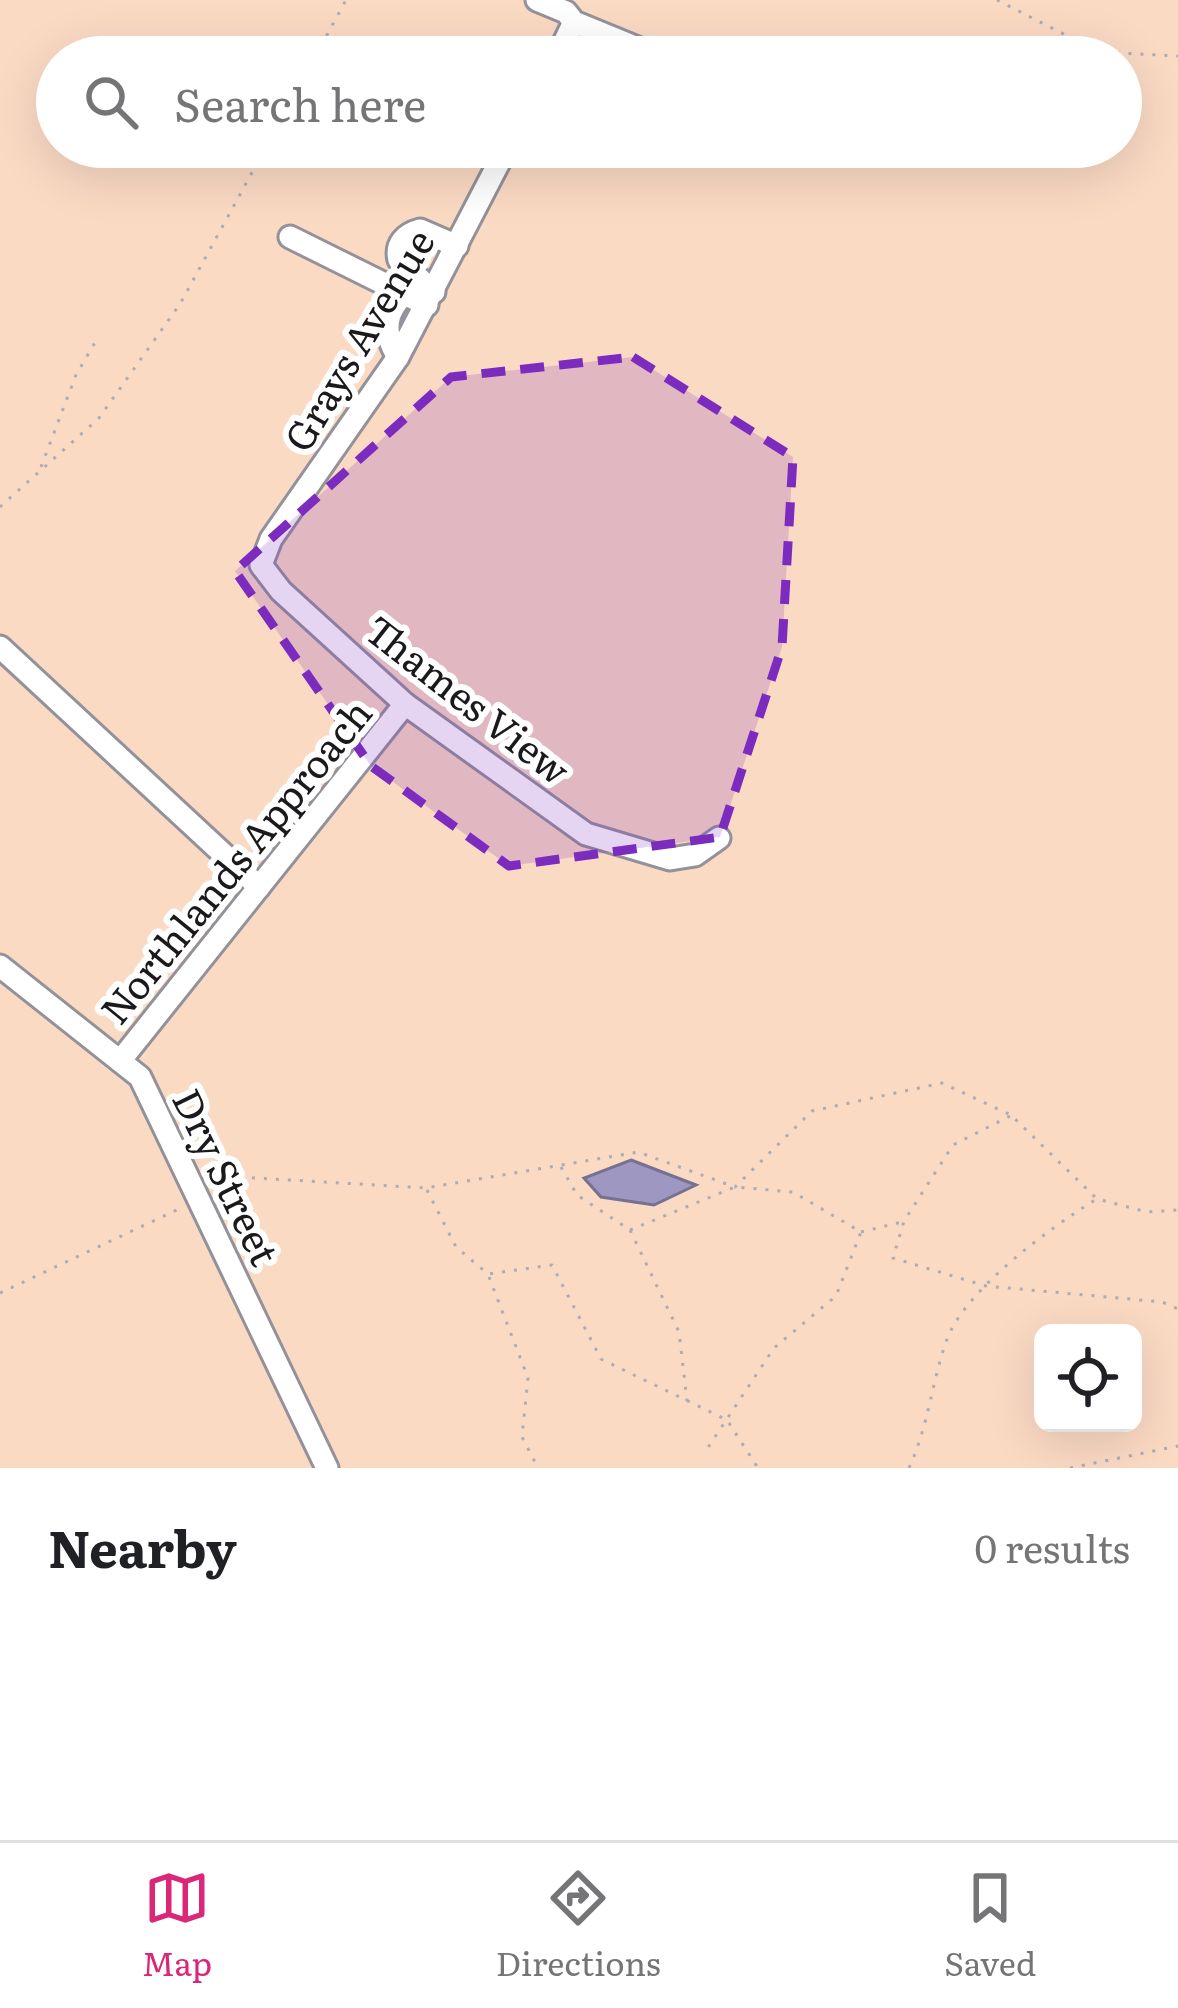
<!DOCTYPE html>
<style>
body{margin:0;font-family:Literata,serif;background:#f6f6f6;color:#202124}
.controls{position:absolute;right:36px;bottom:36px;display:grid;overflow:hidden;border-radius:18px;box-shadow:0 12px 48px #0002}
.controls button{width:108px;height:108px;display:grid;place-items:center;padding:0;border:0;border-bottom:3px solid #e0e0e0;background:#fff;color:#202124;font:60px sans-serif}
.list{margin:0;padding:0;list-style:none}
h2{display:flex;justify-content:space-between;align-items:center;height:156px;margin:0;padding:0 48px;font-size:51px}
h2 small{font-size:39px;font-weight:400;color:#757577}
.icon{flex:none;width:66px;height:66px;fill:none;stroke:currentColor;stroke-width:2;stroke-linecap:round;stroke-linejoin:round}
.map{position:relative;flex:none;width:1178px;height:1468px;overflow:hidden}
.search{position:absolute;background:#fff;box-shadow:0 12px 48px #0002;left:36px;right:36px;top:36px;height:132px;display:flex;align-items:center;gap:30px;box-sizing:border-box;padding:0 42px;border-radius:66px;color:#757577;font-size:45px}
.sheet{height:372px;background:#fff}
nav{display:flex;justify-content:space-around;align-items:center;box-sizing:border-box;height:168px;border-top:3px solid #e0e0e0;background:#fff;font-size:33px;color:#757577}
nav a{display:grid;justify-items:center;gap:6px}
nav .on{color:#db2777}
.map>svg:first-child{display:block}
.green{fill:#fbdac4;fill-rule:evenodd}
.water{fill:#9d97c2;stroke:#767190;stroke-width:3}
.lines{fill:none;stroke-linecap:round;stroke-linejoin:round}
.minor-casing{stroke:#93929b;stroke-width:27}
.path{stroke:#adacb3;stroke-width:3;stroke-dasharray:3 9;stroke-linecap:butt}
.minor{stroke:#fff;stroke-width:21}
.marked{fill:#7b2cbf;fill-opacity:0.2;stroke:#7b2cbf;stroke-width:9;stroke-dasharray:24 15;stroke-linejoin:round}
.labels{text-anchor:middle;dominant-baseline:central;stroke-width:12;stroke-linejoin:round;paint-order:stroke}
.street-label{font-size:39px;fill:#1a191c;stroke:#fff}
</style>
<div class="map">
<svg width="1178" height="1468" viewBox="0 0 1178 1468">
<rect width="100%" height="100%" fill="#f5f4fd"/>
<!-- green -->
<path class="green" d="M0 0H1178V1468H0ZM57 57H1121V147H57ZM1043 1333H1133V1423H1043Z"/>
<!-- water -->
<polygon class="water" points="631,1160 696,1185 654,1205 601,1197 584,1178"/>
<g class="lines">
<!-- minor casing -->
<g class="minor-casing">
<g id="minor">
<polyline points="537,0 566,12 574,22 652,54"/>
<polyline points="557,57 574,22"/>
<polyline points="507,147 398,357 271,539 261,565 281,591 405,704 586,834 670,859 695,855 719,838"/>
<polyline points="290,237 427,305"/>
<path d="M434 292 399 260C395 244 405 234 420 230L457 246"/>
<path d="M398 357C383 334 384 311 406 293"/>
<polyline points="0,647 259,887"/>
<polyline points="0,966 140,1077 327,1468"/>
<polyline points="120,1061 405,704"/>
</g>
</g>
<!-- path -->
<g class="path">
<polyline points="997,0 1099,52 1178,56"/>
<polyline points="315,57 346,0"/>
<polyline points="41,467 76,375 97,339"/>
<polyline points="0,507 99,418 180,304 266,147"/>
<polyline points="1010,1116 953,1145 904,1221 893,1258 986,1286 1162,1302 1178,1309"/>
<polyline points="561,1167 577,1195 630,1230 679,1332 687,1401"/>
<polyline points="204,1175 426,1188 638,1152 735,1187 812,1111 942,1083 1011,1115 1097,1199 1147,1212 1178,1210"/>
<polyline points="427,1190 456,1247 488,1274 552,1265 601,1359 727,1420 758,1468"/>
<polyline points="630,1230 735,1187 793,1192 861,1232 836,1296 774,1348 707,1449"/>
<polyline points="861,1232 902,1222"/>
<polyline points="489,1277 528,1378 522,1437 538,1468"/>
<polyline points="0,1293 183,1207"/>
<path d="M909 1468C929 1424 931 1385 946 1342 963 1291 1050 1228 1095 1200"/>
<polyline points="1070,1468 1178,1446"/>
</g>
<!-- minor -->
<use href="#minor" class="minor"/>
</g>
<!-- marked area -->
<path class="marked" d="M633 357 793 457 782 647 720 837 509 866 371 766 235 571 451 377Z"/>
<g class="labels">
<!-- street labels -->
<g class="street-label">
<text transform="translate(357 339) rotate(-59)">Grays Avenue</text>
<text transform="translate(469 698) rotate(38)">Thames View</text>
<text transform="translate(234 860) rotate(-51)">Northlands Approach</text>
<text transform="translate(228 1176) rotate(64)">Dry Street</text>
</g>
</g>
</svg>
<div class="controls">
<button><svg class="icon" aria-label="locate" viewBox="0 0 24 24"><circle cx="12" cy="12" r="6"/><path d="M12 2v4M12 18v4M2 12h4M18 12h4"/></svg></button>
</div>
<div class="search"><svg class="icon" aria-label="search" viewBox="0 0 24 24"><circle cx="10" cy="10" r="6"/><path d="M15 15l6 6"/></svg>Search here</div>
</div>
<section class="sheet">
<h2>Nearby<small>0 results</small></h2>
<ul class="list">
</ul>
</section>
<nav>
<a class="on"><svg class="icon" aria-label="map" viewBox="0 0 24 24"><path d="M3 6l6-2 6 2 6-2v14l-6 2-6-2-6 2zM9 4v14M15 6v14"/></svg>Map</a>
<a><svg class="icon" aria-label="directions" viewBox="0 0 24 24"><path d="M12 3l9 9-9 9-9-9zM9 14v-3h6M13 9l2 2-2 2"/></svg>Directions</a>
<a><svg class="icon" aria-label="saved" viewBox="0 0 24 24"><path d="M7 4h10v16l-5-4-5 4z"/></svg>Saved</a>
</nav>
